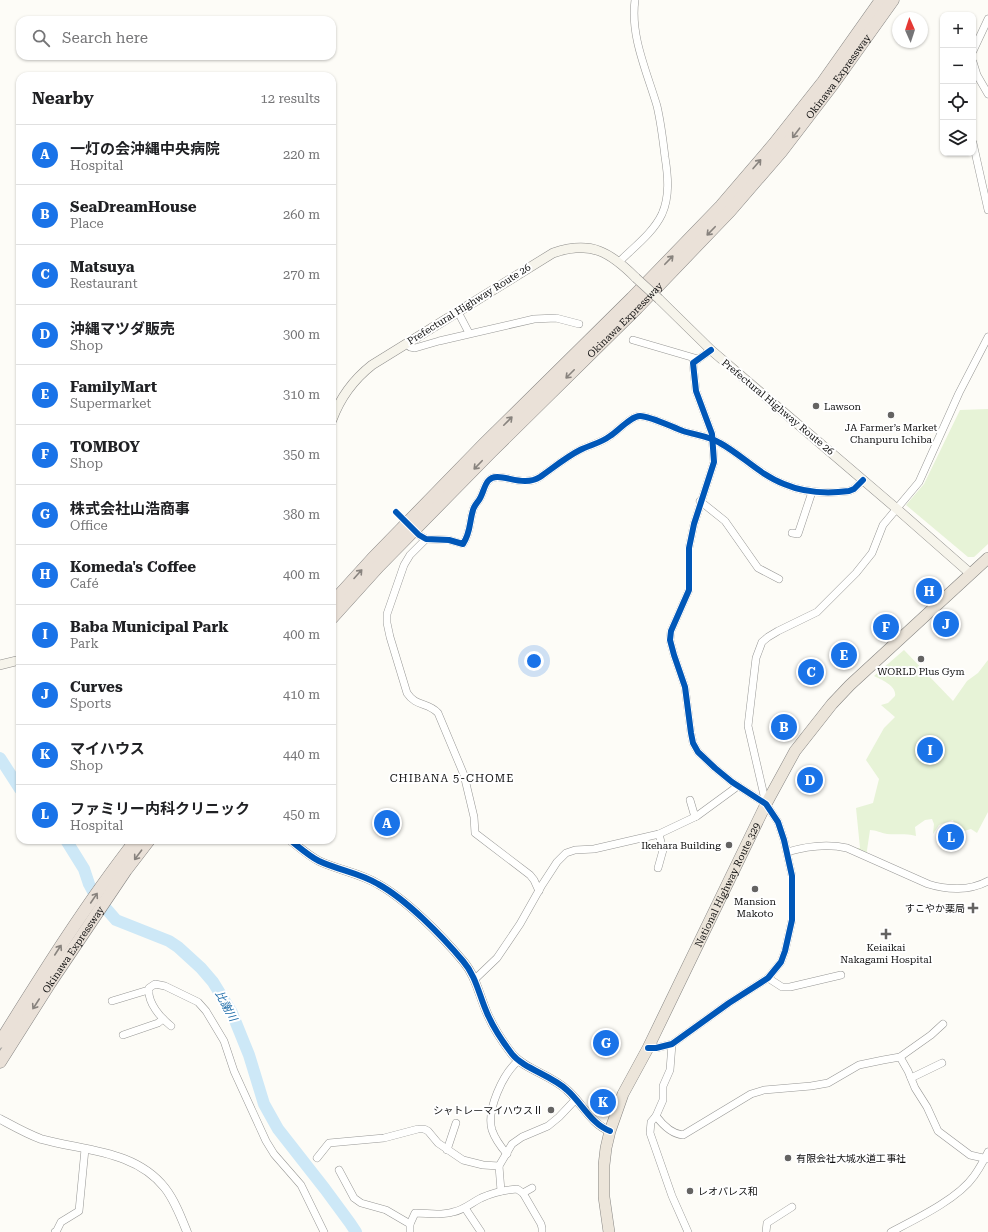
<!DOCTYPE html>
<meta charset="utf-8">
<style>
body{margin:0;font-family:"Roboto Serif","Noto Sans JP",serif;background:#f2f2f2;color:#202124}
.controls{position:absolute;right:12px;top:12px;display:grid;overflow:hidden;border-radius:8px;box-shadow:0 1px 3px #0004}
.controls button{width:36px;height:36px;display:grid;place-items:center;padding:0;border:0;border-bottom:1px solid #e0e0e0;background:#fff;color:#202124;font:20px sans-serif}
.compass{position:absolute;left:892px;top:12px;width:36px;height:36px;border-radius:50%;background:#fff;box-shadow:0 1px 3px #0004;rotate:357deg}
.you{position:absolute;left:534px;top:661px;width:14px;height:14px;margin:-10px;border:3px solid #fff;border-radius:50%;background:#1a73e8;box-shadow:0 0 0 6px #1a73e833}
.badge{display:grid;place-items:center;width:26px;height:26px;border-radius:50%;background:#1a73e8;color:#fff;font-size:13px;font-weight:700}
.pin{position:absolute;translate:-50% -50%;border:2px solid #fff;box-shadow:0 1px 4px #0006}
.list{margin:0;padding:0;list-style:none}
h2{display:flex;justify-content:space-between;align-items:center;height:52px;margin:0;padding:0 16px;font-size:17px}
h2 small{font-size:13px;font-weight:400;color:#757577}
.list li{display:grid;grid-template-columns:26px 1fr auto;gap:12px;align-items:center;box-sizing:border-box;height:60px;padding:0 16px;border-top:1px solid #e0e0e0}
.list b{display:block;font-size:15px;white-space:nowrap}
.list p{margin:0;font-size:13px;white-space:nowrap;color:#757577}
.list em{font-size:13px;font-style:normal;color:#757577}
.icon{flex:none;width:22px;height:22px;fill:none;stroke:currentColor;stroke-width:2;stroke-linecap:round;stroke-linejoin:round}
.map{position:relative;flex:none;width:988px;height:1232px;overflow:hidden}
.search{position:absolute;background:#fff;box-shadow:0 1px 3px #0004;left:16px;top:16px;width:320px;height:44px;display:flex;align-items:center;gap:10px;box-sizing:border-box;padding:0 14px;border-radius:12px;color:#757577;font-size:15px}
.panel{position:absolute;background:#fff;box-shadow:0 1px 3px #0004;left:16px;top:72px;width:320px;height:772px;border-radius:12px}
.map>svg:first-child{display:block}
.green{fill:#e7f3d7}
.lines{fill:none;stroke-linecap:round;stroke-linejoin:round}
.river{stroke:#cde8f7;stroke-width:12}
.minor-tunnel{stroke:#dad9d4;stroke-width:7;stroke-dasharray:7 3.5;stroke-linecap:butt}
.minor-casing{stroke:#979795;stroke-width:8}
.tertiary-casing{stroke:#979795;stroke-width:9}
.secondary-casing{stroke:#8e8d8b;stroke-width:10}
.trunk-casing{stroke:#858482;stroke-width:12}
.motorway-casing{stroke:#858482;stroke-width:13}
.minor{stroke:#fffffe;stroke-width:7}
.tertiary{stroke:#fffffe;stroke-width:8}
.secondary{stroke:#f6f4eb;stroke-width:9}
.trunk{stroke:#ece5da;stroke-width:11}
.motorway{stroke:#eae1d8;stroke-width:12}
.secondary-bridge-casing{stroke:#8e8d8b;stroke-width:10;stroke-linecap:butt}
.secondary-bridge{stroke:#f6f4eb;stroke-width:9}
.cycleway-casing{stroke:#fff;stroke-width:8}
.cycleway{stroke:#0057b8;stroke-width:6}
.oneway{stroke:#88837e}
.poi-dot{fill:#646362;stroke:#fff;stroke-width:1.5}
.labels{text-anchor:middle;dominant-baseline:central;stroke-width:4;stroke-linejoin:round;paint-order:stroke}
.street-label{font-size:10px;fill:#111;stroke:#fff}
.poi-label{font-size:10px;fill:#111;stroke:#fff}
.neighbourhood-label{font-size:11px;letter-spacing:1px;fill:#111;stroke:#fff}
.water-label{font-size:11px;font-style:italic;fill:#1768a6;stroke:#fff}
</style>
<div class="map">
<svg width="988" height="1232" viewBox="0 0 988 1232">
<rect width="100%" height="100%" fill="#fdfcf7"/>
<!-- green -->
<g class="green">
<polygon points="988,409 988,544 974,557 968,557 906,505 924,484 960,410"/>
<path d="M904 650 953 701 967 681 978 673 988 660V812L977 833 971 829 957 833 953 820 939 825 933 834 934 824 932 819 925 820 915 827 916 836C904 833 898 835 887 834 881 833 876 830 870 830L866 857 847 848H860L856 808 873 803 879 779 866 760 884 728 895 717 881 705 888 703 895 696C897 686 882 680 874 676Z"/>
</g>
<g class="lines">
<!-- river -->
<g class="river">
<polyline points="0,758 20,789"/>
<polyline points="66,840 84,869 89,884 96,897 116,920 169,941 178,947 201,968 213,982 232,1013 249,1055 264,1104 278,1129 325,1189 350,1223 356,1232"/>
</g>
<!-- minor-tunnel -->
<polyline class="minor-tunnel" points="396,512 409,525"/>
<!-- minor casing -->
<g class="minor-casing">
<g id="minor">
<polyline points="973,51 988,19"/>
<polyline points="973,62 977,75 988,94"/>
<polyline points="973,143 988,210"/>
<path d="M620 261C634 247 653 233 662 214 670 196 668 176 665 157 663 140 661 123 657 106 647 72 630 36 635 0"/>
<polyline points="458,312 469,333"/>
<polyline points="633,340 698,359"/>
<polyline points="407,343 410,347 415,348 439,341 534,319 556,318 579,324"/>
<polyline points="700,501 725,521 758,568 779,579"/>
<polyline points="792,533 798,534 812,492"/>
<path d="M419 535 426 539 449 540 463 544C471 532 469 523 473 510 474 506 477 503 479 500 483 494 484 486 488 481 498 469 521 489 540 477 553 468 566 457 580 450 590 445 601 443 610 436 618 431 631 416 640 416 650 416 672 427 683 431 695 435 709 436 720 443 742 455 760 475 784 484 805 493 826 494 849 491L854 489 863 480"/>
<path d="M426 539 410 555 404 565 387 614V623L390 637 407 693C416 707 428 702 438 713L464 775 474 817 475 833 530 875 534 880 539 891"/>
<polyline points="690,800 695,817"/>
<polyline points="766,804 748,726 756,658 762,642 768,637 778,631 817,612 856,573 872,553 883,525 919,482 959,393 988,337"/>
<path d="M787 852C807 846 826 843 847 848L928 884C947 890 970 891 988 881"/>
<polyline points="658,868 663,850 659,834"/>
<polyline points="768,978 782,987 790,987 841,975"/>
<polyline points="474,980 497,958 520,924 542,885 557,862 566,853 575,850 594,849 659,834 697,816 738,786"/>
<polyline points="112,1001 145,991 149,991"/>
<path d="M171 1026C161 1018 147 1003 149 988L155 984 165 986 198 1002 206 1011 224 1041 234 1071 266 1141 274 1154 301 1185 324 1232"/>
<polyline points="123,1035 158,1023 163,1019"/>
<polyline points="672,1044 670,1070 663,1086 663,1100 656,1116 651,1122 650,1133 672,1196 688,1232"/>
<polyline points="648,1048 656,1048 672,1044 729,1003 768,978 781,962 785,951 792,920 792,876 784,840 778,822 766,804 732,782 715,768 698,752 693,743 691,733 685,687 674,655 670,640 671,631 689,590 689,548 694,524 714,462 712,434 696,391 693,363 711,350"/>
<polyline points="900,1057 931,1035 943,1024"/>
<polyline points="911,1078 942,1063"/>
<path d="M656 1116C662 1124 672 1134 683 1135L751 1094 764 1090 811 1086 828 1083 859 1065 883 1060 900 1057 908 1071 915 1088 927 1107 938 1131 970 1155 988 1159"/>
<polyline points="447,1150 456,1123"/>
<path d="M507 1154C501 1147 495 1139 492 1130 486 1110 503 1074 518 1061"/>
<polyline points="317,1158 329,1143 384,1138 418,1129 424,1129 428,1131 438,1143 463,1160 483,1165 499,1166"/>
<polyline points="339,1170 354,1198 361,1203 386,1210 410,1224"/>
<polyline points="501,1191 499,1166 512,1144 522,1137 548,1126 559,1117 576,1099"/>
<polyline points="523,1193 532,1188"/>
<polyline points="465,1208 481,1232"/>
<polyline points="55,1232 56,1232 61,1222 79,1211 85,1149"/>
<path d="M410 1232V1224L415 1213C428 1213 440 1216 453 1212 464 1210 471 1203 481 1198 492 1193 504 1190 517 1189L523 1193 541 1224 542 1228V1232"/>
<polyline points="766,1232 767,1223 792,1207"/>
<path d="M891 1232C916 1219 958 1199 974 1176 979 1169 984 1160 988 1152"/>
</g>
</g>
<!-- tertiary casing -->
<g class="tertiary-casing">
<g id="tertiary">
<path d="M290 840C299 847 309 856 319 861 338 870 360 873 378 884 407 900 442 936 463 961 476 976 479 995 487 1013 493 1027 502 1041 512 1054 524 1069 551 1075 567 1090 582 1103 591 1124 610 1131"/>
<path d="M0 1119C13 1126 27 1134 41 1139 84 1151 135 1150 165 1188 175 1201 181 1217 187 1232"/>
</g>
</g>
<!-- secondary casing -->
<g class="secondary-casing">
<g id="secondary">
<polyline points="659,299 711,350 897,509 971,574"/>
<path d="M332 420C340 398 353 380 372 365L553 253C591 240 610 252 636 278"/>
<polyline points="0,665 20,660"/>
</g>
</g>
<!-- trunk casing -->
<g class="trunk-casing">
<g id="trunk">
<path id="s1" d="M609 1232 604 1197V1165L606 1148 610 1131 623 1094 648 1048 766 804 795 751 832 704 850 685 988 558"/>
</g>
</g>
<!-- motorway casing -->
<g class="motorway-casing">
<g id="motorway">
<polyline points="332,603 372,559 484,444 632,298 721,206 774,144 823,82 881,0"/>
<path id="s2" d="M332 618 379 566 491 452 637 308 730 211 781 152 833 84 893 0"/>
<path d="M0 1042C43 973 86 904 136 840"/>
<path id="s3" d="M0 1062 50 983 126 870 149 840"/>
</g>
</g>
<!-- minor -->
<use href="#minor" class="minor"/>
<!-- tertiary -->
<use href="#tertiary" class="tertiary"/>
<!-- secondary -->
<use href="#secondary" class="secondary"/>
<!-- trunk -->
<use href="#trunk" class="trunk"/>
<!-- motorway -->
<use href="#motorway" class="motorway"/>
<!-- secondary-bridge casing -->
<g class="secondary-bridge-casing">
<polyline id="secondary-bridge" points="636,278 659,299"/>
</g>
<!-- secondary-bridge -->
<use href="#secondary-bridge" class="secondary-bridge"/>
<!-- cycleway casing -->
<g class="cycleway-casing">
<g id="cycleway">
<path d="M396 512 419 535 426 539 449 540 463 544C471 532 469 523 473 510 474 506 477 503 479 500 483 494 484 486 488 481 498 469 521 489 540 477 553 468 566 457 580 450 590 445 601 443 610 436 618 431 631 416 640 416 650 416 672 427 683 431 695 435 709 436 720 443 742 455 760 475 784 484 805 493 826 494 849 491L854 489 863 480"/>
<path d="M290 840C299 847 309 856 319 861 338 870 360 873 378 884 407 900 442 936 463 961 476 976 479 995 487 1013 493 1027 502 1041 512 1054 524 1069 551 1075 567 1090 582 1103 591 1124 610 1131"/>
<polyline points="648,1048 656,1048 672,1044 729,1003 768,978 781,962 785,951 792,920 792,876 784,840 778,822 766,804 732,782 715,768 698,752 693,743 691,733 685,687 674,655 670,640 671,631 689,590 689,548 694,524 714,462 712,434 696,391 693,363 711,350"/>
</g>
</g>
<!-- cycleway -->
<use href="#cycleway" class="cycleway"/>
</g>
<!-- one-way arrows -->
<defs><path id="oneway-shaft" d="M-6 0H5M1.5-3L5.5 0L1.5 3" fill="none" stroke-width="1.6" stroke-linecap="round" stroke-linejoin="round"/></defs>
<g class="oneway">
<use href="#oneway-shaft" transform="translate(796 133) rotate(127)"/>
<use href="#oneway-shaft" transform="translate(757 164) rotate(-49)"/>
<use href="#oneway-shaft" transform="translate(711 231) rotate(134)"/>
<use href="#oneway-shaft" transform="translate(669 260) rotate(-46)"/>
<use href="#oneway-shaft" transform="translate(570 374) rotate(135)"/>
<use href="#oneway-shaft" transform="translate(508 421) rotate(-45)"/>
<use href="#oneway-shaft" transform="translate(478 465) rotate(134)"/>
<use href="#oneway-shaft" transform="translate(358 574) rotate(-48)"/>
<use href="#oneway-shaft" transform="translate(138 855) rotate(127)"/>
<use href="#oneway-shaft" transform="translate(94 898) rotate(-56)"/>
<use href="#oneway-shaft" transform="translate(58 950) rotate(-57)"/>
<use href="#oneway-shaft" transform="translate(36 1004) rotate(123)"/>
</g>
<!-- markers -->
<g class="poi-dot">
<circle cx="816" cy="406" r="4"/>
<circle cx="891" cy="415" r="4"/>
<circle cx="921" cy="659" r="4"/>
<circle cx="729" cy="845" r="4"/>
<circle cx="755" cy="889" r="4"/>
<path d="M971 902h4v4h4v4h-4v4h-4v-4h-4v-4h4z"/>
<path d="M884 928h4v4h4v4h-4v4h-4v-4h-4v-4h4z"/>
<circle cx="551" cy="1110" r="4"/>
<circle cx="788" cy="1158" r="4"/>
<circle cx="690" cy="1191" r="4"/>
</g>
<g class="labels">
<!-- street labels -->
<g class="street-label">
<text stroke="none"><textPath href="#s2" startOffset="742">Okinawa Expressway</textPath></text>
<text transform="translate(469 304) rotate(-32)">Prefectural Highway Route 26</text>
<text stroke="none"><textPath href="#s2" startOffset="418">Okinawa Expressway</textPath></text>
<text transform="translate(778 407) rotate(40)">Prefectural Highway Route 26</text>
<text stroke="none"><textPath href="#s1" startOffset="375">National Highway Route 329</textPath></text>
<text stroke="none"><textPath href="#s3" startOffset="134">Okinawa Expressway</textPath></text>
</g>
<!-- poi labels -->
<g class="poi-label">
<text x="824" y="406" text-anchor="start">Lawson</text>
<text x="891" y="427">JA Farmer’s Market<tspan x="891" dy="12">Chanpuru Ichiba</tspan></text>
<text x="921" y="671">WORLD Plus Gym</text>
<text x="721" y="845" text-anchor="end">Ikehara Building</text>
<text x="755" y="901">Mansion<tspan x="755" dy="12">Makoto</tspan></text>
<text x="965" y="908" text-anchor="end">すこやか薬局</text>
<text x="886" y="947">Keiaikai<tspan x="886" dy="12">Nakagami Hospital</tspan></text>
<text x="543" y="1110" text-anchor="end">シャトレーマイハウスⅡ</text>
<text x="796" y="1158" text-anchor="start">有限会社大城水道工事社</text>
<text x="698" y="1191" text-anchor="start">レオパレス和</text>
</g>
<!-- neighbourhood labels -->
<g class="neighbourhood-label">
<text x="452" y="778">CHIBANA 5-CHOME</text>
</g>
<!-- water labels -->
<g class="water-label">
<text transform="translate(226 1006) rotate(61)">比謝川</text>
</g>
</g>
</svg>
<div class="controls">
<button>+</button>
<button>−</button>
<button><svg class="icon" aria-label="locate" viewBox="0 0 24 24"><circle cx="12" cy="12" r="6"/><path d="M12 2v4M12 18v4M2 12h4M18 12h4"/></svg></button>
<button><svg class="icon" aria-label="layers" viewBox="0 0 24 24"><path d="M12 4l9 5-9 5-9-5zM3 14l9 5 9-5"/></svg></button>
</div>
<svg class="compass" viewBox="-18 -18 36 36"><path d="M0-13l5 13h-10z" fill="#e53935"/><path d="M0 13l5-13h-10z" fill="#757577"/></svg>
<div class="you"></div>
<div class="pin badge" style="left:387px;top:823px">A</div>
<div class="pin badge" style="left:784px;top:727px">B</div>
<div class="pin badge" style="left:811px;top:672px">C</div>
<div class="pin badge" style="left:810px;top:780px">D</div>
<div class="pin badge" style="left:844px;top:655px">E</div>
<div class="pin badge" style="left:886px;top:627px">F</div>
<div class="pin badge" style="left:606px;top:1043px">G</div>
<div class="pin badge" style="left:929px;top:591px">H</div>
<div class="pin badge" style="left:930px;top:750px">I</div>
<div class="pin badge" style="left:946px;top:624px">J</div>
<div class="pin badge" style="left:603px;top:1102px">K</div>
<div class="pin badge" style="left:951px;top:837px">L</div>
<div class="search"><svg class="icon" aria-label="search" viewBox="0 0 24 24"><circle cx="10" cy="10" r="6"/><path d="M15 15l6 6"/></svg>Search here</div>
<section class="panel">
<h2>Nearby<small>12 results</small></h2>
<ul class="list">
<li><span class="badge">A</span><div><b>一灯の会沖縄中央病院</b><p>Hospital</p></div><em>220 m</em></li>
<li><span class="badge">B</span><div><b>SeaDreamHouse</b><p>Place</p></div><em>260 m</em></li>
<li><span class="badge">C</span><div><b>Matsuya</b><p>Restaurant</p></div><em>270 m</em></li>
<li><span class="badge">D</span><div><b>沖縄マツダ販売</b><p>Shop</p></div><em>300 m</em></li>
<li><span class="badge">E</span><div><b>FamilyMart</b><p>Supermarket</p></div><em>310 m</em></li>
<li><span class="badge">F</span><div><b>TOMBOY</b><p>Shop</p></div><em>350 m</em></li>
<li><span class="badge">G</span><div><b>株式会社山浩商事</b><p>Office</p></div><em>380 m</em></li>
<li><span class="badge">H</span><div><b>Komeda's Coffee</b><p>Café</p></div><em>400 m</em></li>
<li><span class="badge">I</span><div><b>Baba Municipal Park</b><p>Park</p></div><em>400 m</em></li>
<li><span class="badge">J</span><div><b>Curves</b><p>Sports</p></div><em>410 m</em></li>
<li><span class="badge">K</span><div><b>マイハウス</b><p>Shop</p></div><em>440 m</em></li>
<li><span class="badge">L</span><div><b>ファミリー内科クリニック</b><p>Hospital</p></div><em>450 m</em></li>
</ul>
</section>
</div>
